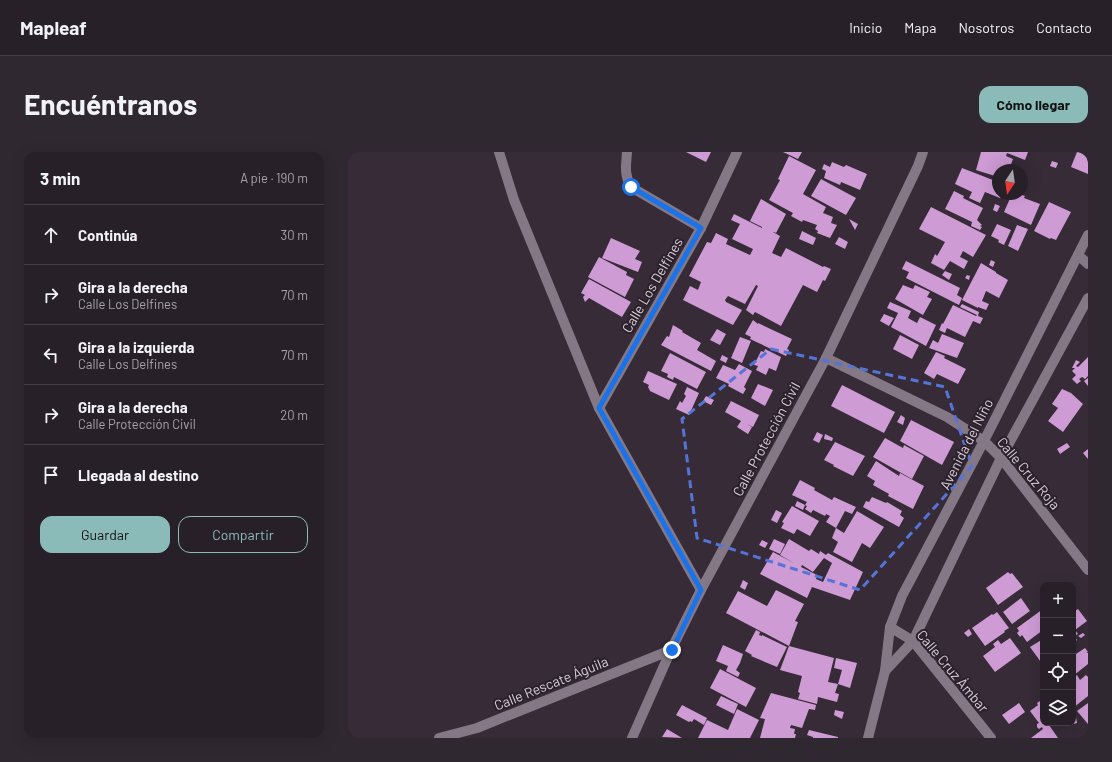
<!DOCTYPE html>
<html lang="es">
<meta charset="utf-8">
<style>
body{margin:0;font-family:Barlow,sans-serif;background:#302831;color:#f1f3f6}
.controls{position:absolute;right:12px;bottom:12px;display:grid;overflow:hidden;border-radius:8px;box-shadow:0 4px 16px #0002}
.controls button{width:36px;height:36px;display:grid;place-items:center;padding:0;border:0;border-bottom:1px solid #443e46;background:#282029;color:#f1f3f6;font:20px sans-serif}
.compass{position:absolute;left:644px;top:12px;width:36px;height:36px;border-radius:50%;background:#282029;box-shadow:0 4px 16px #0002;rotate:193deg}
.stop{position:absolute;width:12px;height:12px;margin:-9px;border:3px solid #1a73e8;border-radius:50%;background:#fff}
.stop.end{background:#1a73e8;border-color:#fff;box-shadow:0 1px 4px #0008}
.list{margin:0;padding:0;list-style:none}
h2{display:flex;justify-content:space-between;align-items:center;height:52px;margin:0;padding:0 16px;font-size:17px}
h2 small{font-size:13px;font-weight:400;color:#a5a3a8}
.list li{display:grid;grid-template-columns:26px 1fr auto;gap:12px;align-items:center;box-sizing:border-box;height:60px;padding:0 16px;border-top:1px solid #443e46}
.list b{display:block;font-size:15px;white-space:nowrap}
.list p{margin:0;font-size:13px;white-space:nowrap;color:#a5a3a8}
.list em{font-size:13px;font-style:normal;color:#a5a3a8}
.actions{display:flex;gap:8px;padding:12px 16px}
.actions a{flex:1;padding:9px 0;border:1px solid #8bbbb9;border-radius:12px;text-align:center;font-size:14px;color:#8bbbb9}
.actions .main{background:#8bbbb9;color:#111}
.icon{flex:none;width:22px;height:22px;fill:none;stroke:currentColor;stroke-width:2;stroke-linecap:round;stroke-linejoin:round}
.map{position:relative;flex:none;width:740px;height:586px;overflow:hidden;border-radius:12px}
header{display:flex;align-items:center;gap:24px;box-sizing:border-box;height:56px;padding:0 20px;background:#282029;border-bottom:1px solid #443e46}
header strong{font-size:19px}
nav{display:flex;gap:22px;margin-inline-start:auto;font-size:14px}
.intro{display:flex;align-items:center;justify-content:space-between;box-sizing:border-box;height:96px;padding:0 24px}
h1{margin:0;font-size:28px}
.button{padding:10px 18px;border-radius:12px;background:#8bbbb9;color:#111;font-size:14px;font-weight:700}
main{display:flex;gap:24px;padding:0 24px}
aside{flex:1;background:#282029;border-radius:12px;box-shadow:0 4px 16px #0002}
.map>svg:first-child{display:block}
.building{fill:#ce9bd5;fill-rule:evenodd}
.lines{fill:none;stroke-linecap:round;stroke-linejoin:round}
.minor{stroke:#857886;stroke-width:10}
.route{stroke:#1a73e8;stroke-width:5}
.marked{fill:none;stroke:#5475d7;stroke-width:3;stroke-dasharray:8 5;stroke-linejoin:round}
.labels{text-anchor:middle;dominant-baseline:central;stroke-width:4;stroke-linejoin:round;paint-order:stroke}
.street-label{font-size:14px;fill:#d6cfd6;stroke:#2c212d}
</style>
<header>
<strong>Mapleaf</strong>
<nav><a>Inicio</a><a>Mapa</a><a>Nosotros</a><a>Contacto</a></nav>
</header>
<div class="intro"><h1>Encuéntranos</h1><a class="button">Cómo llegar</a></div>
<main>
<aside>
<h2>3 min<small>A pie · 190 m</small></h2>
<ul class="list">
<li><svg class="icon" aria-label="ahead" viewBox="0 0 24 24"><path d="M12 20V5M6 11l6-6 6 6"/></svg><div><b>Continúa</b></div><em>30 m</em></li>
<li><svg class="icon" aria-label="right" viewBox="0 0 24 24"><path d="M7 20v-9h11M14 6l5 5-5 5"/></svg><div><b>Gira a la derecha</b><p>Calle Los Delfines</p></div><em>70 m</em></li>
<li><svg class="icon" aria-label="left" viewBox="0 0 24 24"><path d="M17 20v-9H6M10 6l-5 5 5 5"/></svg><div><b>Gira a la izquierda</b><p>Calle Los Delfines</p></div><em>70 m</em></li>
<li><svg class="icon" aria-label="right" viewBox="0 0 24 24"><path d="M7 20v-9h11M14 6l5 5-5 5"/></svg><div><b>Gira a la derecha</b><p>Calle Protección Civil</p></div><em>20 m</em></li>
<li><svg class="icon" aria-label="arrive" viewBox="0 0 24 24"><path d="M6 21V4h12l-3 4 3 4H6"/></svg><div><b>Llegada al destino</b></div></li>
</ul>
<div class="actions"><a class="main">Guardar</a><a>Compartir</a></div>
</aside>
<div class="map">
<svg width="740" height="586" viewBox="0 0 740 586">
<rect width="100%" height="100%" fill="#362b37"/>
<!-- building -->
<g class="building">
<polygon points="338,0 363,0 358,10"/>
<polygon points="435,0 454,0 450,7"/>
<polygon points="633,0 680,0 677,8 659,1 658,4 665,7 662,15 659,14 658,18 650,18 650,25 628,18"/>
<polygon points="729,0 740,0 740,22 723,15"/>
<polygon points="441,4 468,18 455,42 478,55 475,61 485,65 483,71 489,73 482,86 469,81 470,79 467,77 469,73 455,68 454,70 443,64 445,61 421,48 432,28 430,27"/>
<polygon points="704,9 710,11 708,16 702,14"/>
<polygon points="484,10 496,15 498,13 519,22 512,38 493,30 492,33 476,26 478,19 474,17 476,12 482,15"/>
<polygon points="614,16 650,30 650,42 654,42 652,46 637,40 632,51 621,46 624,40 607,32"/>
<polygon points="473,27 508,46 498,63 463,44"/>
<polygon points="606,39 616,44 615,46 635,56 629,68 634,73 632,74 634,75 632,78 623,74 624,70 597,57"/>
<polygon points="664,42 671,42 677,44 676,46 692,52 683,73 656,60"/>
<polygon points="413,47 438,62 428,81 426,80 425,80 432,84 424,101 433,105 438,96 475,115 476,114 483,117 477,129 475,128 469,140 455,133 433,174 407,160 405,163 398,158 410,134 408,133 397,152 380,144 377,148 378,150 394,158 385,173 335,148 342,134 350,138 353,130 341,124 359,90 363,91 368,81 380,87 378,92 402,103 405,97 384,87 392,72 383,68 386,62 414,76 414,75 402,69"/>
<polygon points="701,50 723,60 708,88 703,86 702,87 686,79"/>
<polygon points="647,52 652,54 649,60 645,58"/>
<polygon points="583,55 638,83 625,105 615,99 612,105 620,109 616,117 602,109 596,118 583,111 587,102 589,104 597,90 571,77"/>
<polygon points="501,67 510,72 507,78"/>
<polygon points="649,72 663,78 656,93 650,90 651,88 643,84"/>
<polygon points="669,73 680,77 670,99 660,94"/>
<polygon points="454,79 468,86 465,93 451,87"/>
<polygon points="491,85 500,90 497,97 487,92"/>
<polygon points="263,86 292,99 287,107 294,110 290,120 254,106"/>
<polygon points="251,105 279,120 278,123 286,127 277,145 240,125"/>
<polygon points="643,108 647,110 645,115 641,113"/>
<polygon points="558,109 612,136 609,143 614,146 611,153 558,126 561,120 554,117"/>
<polygon points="633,111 648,120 648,121 660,128 651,146 638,139 634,149 641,152 638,158 630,155 630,156 614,148"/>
<polygon points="597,119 604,122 601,128 594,123"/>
<polygon points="619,123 622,124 621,128 617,126"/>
<polygon points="241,127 283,150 274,165 241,146 237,150 235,145 237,143 233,141"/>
<polygon points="555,133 565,137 567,133 582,140 579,145 584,147 575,163 547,147"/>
<polygon points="542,150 563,159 560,166 569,171 572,165 588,173 578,194 543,175 550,161 539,156"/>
<polygon points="614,152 631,160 630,164 635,166 632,172 625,169 617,185 599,176 597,181 591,178 594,171 595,172 605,153 628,164 629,163 612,155"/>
<polygon points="536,162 546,166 541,174 532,169"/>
<polygon points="405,168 410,172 410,171 444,187 439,197 441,198 438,204 402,187 403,185 397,182"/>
<polygon points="325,173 335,179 334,180 353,191 349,198 368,209 363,219 313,193 319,184 321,185"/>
<polygon points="369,177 378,182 372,193 362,188"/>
<polygon points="594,182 616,191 609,206 581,196 585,188 590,191"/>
<polygon points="552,183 571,193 564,207 545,197"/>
<polygon points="392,185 403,189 394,211 383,206"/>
<polygon points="417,197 433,205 428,219 421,216 418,223 408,218 410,214 406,213 413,199 416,200"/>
<polygon points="588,200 597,204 596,206 618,217 610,232 589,222 586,227 576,221"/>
<polygon points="322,201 358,220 349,237 326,225 325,228 319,225 320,222 313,219"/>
<polygon points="374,203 380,206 378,211 372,208"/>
<polygon points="740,205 740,224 737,227 734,225 731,227 733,229 729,232 724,227 728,223 724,219 727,216 724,216 728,208 732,210 728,214 730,215"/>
<polygon points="391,212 404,219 396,235 398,237 395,242 380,234 381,232 368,226 375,213 387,218"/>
<polygon points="300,219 329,232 321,248 302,239 300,235 301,233 295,230"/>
<polygon points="740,226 740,234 736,229"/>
<polygon points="410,232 425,238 417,254 403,246"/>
<polygon points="494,233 547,260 536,281 483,254"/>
<polygon points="339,235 351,241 341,263 328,257 332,249 334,251 338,244 336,242"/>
<polygon points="714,237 723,241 735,252 715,280 700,269 710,256 704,252"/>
<polygon points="358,244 366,248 363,253 355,249"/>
<polygon points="383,249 411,263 405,275 399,272 404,275 400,282 389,275 393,269 377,260"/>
<polygon points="553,263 557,266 555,273 549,270"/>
<polygon points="563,268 606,290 594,313 552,289"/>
<polygon points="469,280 475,283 471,291 465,288"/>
<polygon points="477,282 485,286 484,289 476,287"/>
<polygon points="537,286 555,296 556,293 576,304 564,327 525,305"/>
<polygon points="487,290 517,304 505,324 485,314 486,313 476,308"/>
<polygon points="719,291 722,295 712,302 709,297"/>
<polygon points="740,297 740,307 735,301"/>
<polygon points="528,309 551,324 552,321 576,334 565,357 540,344 541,342 525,333 527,329 519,324"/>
<polygon points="452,328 467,336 466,338 484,348 486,345 508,355 504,362 497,359 488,376 496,381 509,359 536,375 522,396 514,391 504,410 485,400 490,390 484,386 488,376 478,370 482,364 478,362 477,364 465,358 463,361 457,357 459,354 457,353 455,358 447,354 449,349 457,353 459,350 444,343"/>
<polygon points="524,345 538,351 539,350 554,359 552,363 556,366 551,375 515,355 518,349 521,350"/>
<polygon points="444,354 471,369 462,384 449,377 446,382 433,376 436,371 434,370"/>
<polygon points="428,358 434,361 429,371 423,368"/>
<polygon points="426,387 437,392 432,402 421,397"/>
<path d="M441 387 461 399 463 397 471 402 472 399 478 403 480 401 515 420 502 448 464 435 459 446 412 422 425 400 446 411 432 403ZM476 406 484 411 475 430 468 427 469 423 453 415 454 413 465 420Z"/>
<polygon points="414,388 420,391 417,396 411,393"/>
<polygon points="660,420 662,422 664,421 675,435 650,453 638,436"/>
<polygon points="395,428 400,431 397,438 392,435"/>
<polygon points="428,438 456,452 447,469 450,470 441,494 378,461 390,439 419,454"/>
<polygon points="673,446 682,459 664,472 655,460"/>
<polygon points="695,457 695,478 679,490 674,483 672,485 669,481 671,479 669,476"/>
<polygon points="730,457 739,469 727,478 730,482 726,484 729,488 725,491 725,460"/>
<polygon points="649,460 661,476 656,479 657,480 637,494 624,476 644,462 645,463"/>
<polygon points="621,477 624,482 620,485 616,481"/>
<polygon points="408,478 412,480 411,483 414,484 414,483 439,495 429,515 403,504 404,503 397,499"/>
<polygon points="735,481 737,483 733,486 730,484"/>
<polygon points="662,486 673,501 647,520 635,504 647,495 645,492 650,488 653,492"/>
<polygon points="695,487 695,513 682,495"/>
<polygon points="375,493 395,502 392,511 388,518 392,521 390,525 378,519 380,514 368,509"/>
<polygon points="441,494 486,506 480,530 490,532 494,518 486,516 488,506 509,511 502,536 490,532 487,541 491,542 489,550 470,545 469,552 450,547 452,541 450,540 454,524 432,518"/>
<polygon points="737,496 740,500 738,500 740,501 740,512 725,524 725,504"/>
<polygon points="372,517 408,536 398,555 362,536"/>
<polygon points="729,523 732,528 738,523 740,525 740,544 725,556 725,526"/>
<polygon points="423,541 468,553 467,558 461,557 454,576 443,573 442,576 447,577 446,582 448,582 447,586 412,586 417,567 412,566"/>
<polygon points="373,544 390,552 386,562 368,553"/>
<polygon points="695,547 695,571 704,571 701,573 710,586 683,586 695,577 694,575 691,577 689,575 689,572 691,571 682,559 690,553 689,551"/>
<polygon points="671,551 677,560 661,572 654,563"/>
<polygon points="740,551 740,572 729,559"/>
<polygon points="334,553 359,566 356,573 346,567 344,570 342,569 341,570 328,563"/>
<polygon points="389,557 411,568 402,586 350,586 359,568 380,578"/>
<polygon points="487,558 496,560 494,567 486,563"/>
<polygon points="728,565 729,571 722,573 722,571 725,571 725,566"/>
<polygon points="319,577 334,586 314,585"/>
<polygon points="461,578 490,585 490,586 465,586 465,585 459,583"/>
</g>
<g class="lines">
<!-- minor -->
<g class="minor">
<polyline points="151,0 166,48 251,256 353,438"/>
<path d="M279 0C278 13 276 23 283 35L353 76"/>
<polyline points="730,103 740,112"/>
<polyline points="478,206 599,265 636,289 653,306 740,418"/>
<polyline points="251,256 353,76 389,0"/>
<polyline points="542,475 565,489 643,586"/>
<polyline points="537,519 565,489 653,306 740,146"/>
<polyline points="91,586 129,576 323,498"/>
<polyline points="284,586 323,498 353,438 478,206 570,14 575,0"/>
<polyline points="520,586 537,519 542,475 554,444 636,289 740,83"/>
</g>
</g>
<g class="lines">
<!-- route -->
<polyline class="route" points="283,35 353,76 251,256 353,438 324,498"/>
</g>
<!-- marked area -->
<path class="marked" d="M423 197 597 235 624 314 512 438 349 386 334 267Z"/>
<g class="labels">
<!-- street labels -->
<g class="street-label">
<text transform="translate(304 133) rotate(-60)">Calle Los Delfines</text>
<text transform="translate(418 287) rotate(-62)">Calle Protección Civil</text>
<text transform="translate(618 292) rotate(-63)">Avenida del Niño</text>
<text transform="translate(681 321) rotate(50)">Calle Cruz Roja</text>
<text transform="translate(605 519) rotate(50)">Calle Cruz Ámbar</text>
<text transform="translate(203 531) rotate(-22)">Calle Rescate Águila</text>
</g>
</g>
</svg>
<div class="controls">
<button>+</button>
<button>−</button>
<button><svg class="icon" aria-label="locate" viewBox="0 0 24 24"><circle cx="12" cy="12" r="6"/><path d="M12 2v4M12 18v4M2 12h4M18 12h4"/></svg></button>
<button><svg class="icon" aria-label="layers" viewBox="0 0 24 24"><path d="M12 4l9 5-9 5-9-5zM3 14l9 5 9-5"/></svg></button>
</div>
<svg class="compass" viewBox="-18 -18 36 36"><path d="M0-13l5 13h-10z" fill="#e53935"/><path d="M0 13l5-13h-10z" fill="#a5a3a8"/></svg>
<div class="stop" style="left:283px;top:35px"></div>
<div class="stop end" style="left:324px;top:498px"></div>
</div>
</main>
